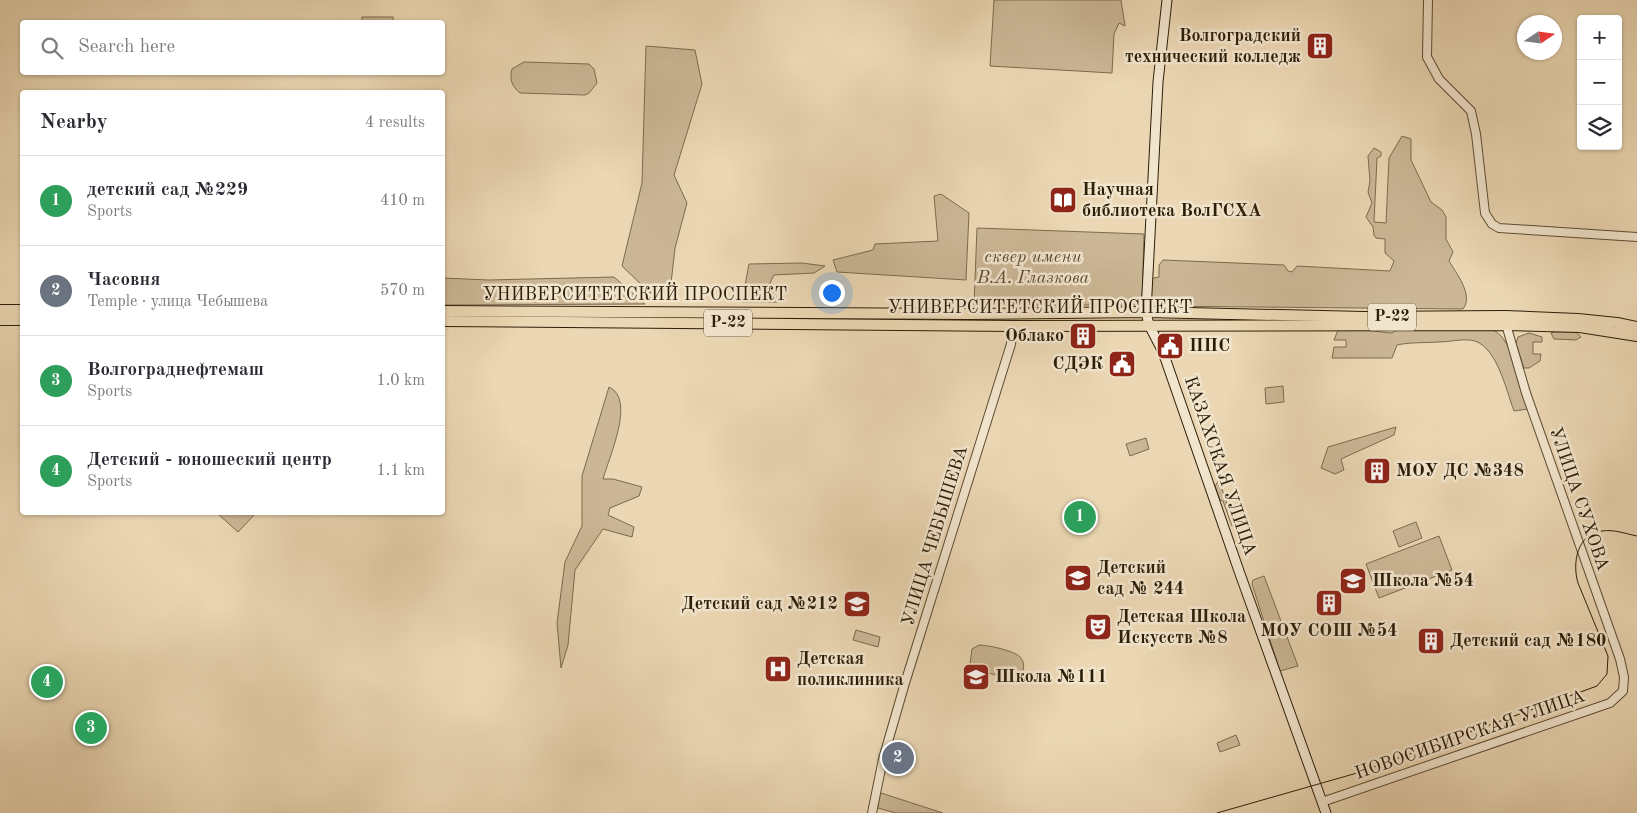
<!DOCTYPE html>
<meta charset="utf-8">
<style>
body{margin:0;font-family:"Old Standard TT",serif;background:#f2f2f3;color:#2b2b33}
.controls{position:absolute;right:15px;top:15px;display:grid;overflow:hidden;border-radius:5px;box-shadow:0 1px 4px #0004}
.controls button{width:45px;height:45px;display:grid;place-items:center;padding:0;border:0;border-bottom:1px solid #e1e1e2;background:#fff;color:#2b2b33;font:25px sans-serif}
.compass{position:absolute;left:1517px;top:15px;width:45px;height:45px;border-radius:50%;background:#fff;box-shadow:0 1px 4px #0004;rotate:77deg}
.you{position:absolute;left:831px;top:292px;width:18px;height:18px;margin:-12px;border:4px solid #fff;border-radius:50%;background:#1a73e8;box-shadow:0 0 0 8px #1a73e833}
.badge{display:grid;place-items:center;width:32px;height:32px;border-radius:50%;background:#8f2418;color:#fff;font-size:16px;font-weight:700}
.pin{position:absolute;translate:-50% -50%;border:2px solid #fff;box-shadow:0 1px 5px #0006}
.list{margin:0;padding:0;list-style:none}
h2{display:flex;justify-content:space-between;align-items:center;height:65px;margin:0;padding:0 20px;font-size:21px}
h2 small{font-size:16px;font-weight:400;color:#7c7c81}
.list li{display:grid;grid-template-columns:32px 1fr auto;gap:15px;align-items:center;box-sizing:border-box;height:90px;padding:0 20px;border-top:1px solid #e1e1e2}
.list b{display:block;font-size:19px;white-space:nowrap}
.list p{margin:0;font-size:16px;white-space:nowrap;color:#7c7c81}
.list em{font-size:16px;font-style:normal;color:#7c7c81}
.icon{flex:none;width:28px;height:28px;fill:none;stroke:currentColor;stroke-width:2;stroke-linecap:round;stroke-linejoin:round}
.map{position:relative;flex:none;width:1637px;height:813px;overflow:hidden}
.search{position:absolute;background:#fff;box-shadow:0 1px 4px #0004;left:20px;top:20px;width:425px;height:55px;display:flex;align-items:center;gap:12px;box-sizing:border-box;padding:0 18px;border-radius:5px;color:#7c7c81;font-size:19px}
.panel{position:absolute;background:#fff;box-shadow:0 1px 4px #0004;left:20px;top:90px;width:425px;height:425px;border-radius:5px}
.map>svg:first-child{display:block}
.green{fill:#cbb796;stroke:#7c6a4e}
.lines{fill:none;stroke-linecap:round;stroke-linejoin:round}
.tertiary-casing{stroke:#5c4c32;stroke-width:10}
.secondary-casing{stroke:#2c1d07;stroke-width:11}
.trunk-casing{stroke:#2c1d07;stroke-width:12}
.tertiary{stroke:#f2e5ce;stroke-width:8}
.secondary{stroke:#f2e5ce;stroke-width:9}
.trunk{stroke:#ebd7b3;stroke-width:10}
.tram{stroke:#2c1d07;stroke-width:1}
.labels{text-anchor:middle;dominant-baseline:central;stroke-width:5;stroke-linejoin:round;paint-order:stroke}
.shield{fill:#f2e5ce;stroke:#675943;stroke-width:1}
.shield-label{font-size:16px;font-weight:bold;fill:#2c1d07}
.poi-label{font-size:18px;font-weight:bold;fill:#2c1d07;stroke:#f2e5ce;text-anchor:start}
.park-label{font-size:18px;font-style:italic;fill:#5c4b32;stroke:#f2e5ce}
.street-label{font-size:18px;fill:#2c1d07;stroke:#f2e5ce}
</style>
<div class="map">
<svg width="1637" height="813" viewBox="0 0 1637 813">
<rect width="100%" height="100%" fill="#ebd7b3"/>
<filter id="stains"><feTurbulence type="fractalNoise" baseFrequency=".004" numOctaves="4"/><feColorMatrix values="0 0 0 0 .2 0 0 0 0 .09 0 0 0 0 .02 0 0 0 .5 -.17"/></filter>
<radialGradient id="worn" r=".72"><stop offset=".6" stop-color="#630" stop-opacity="0"/><stop offset="1" stop-color="#630" stop-opacity=".3"/></radialGradient>
<!-- green -->
<g class="green">
<polygon points="994,0 1121,0 1125,26 1119,23 1114,34 1112,73 990,66"/>
<rect x="362" y="17" width="31" height="5"/>
<polygon points="646,46 695,50 702,84 674,175 687,203 675,248 670,292 650,293 622,266 642,183"/>
<path d="M524 62 589 64 594 69 597 83 589 93 585 95 520 93C512 86 509 80 512 69Z"/>
<path d="M1402 136 1411 139V160L1431 202 1442 210 1446 217V239L1453 252 1449 261C1456 273 1474 295 1463 309L1151 306 1149 301V279L1159 277V265L1163 260 1284 265 1288 271 1292 272 1297 266 1390 271 1394 261 1385 253V239L1376 238 1374 235 1373 227 1366 217 1372 203 1368 192 1370 181 1368 156 1374 148 1381 152V156L1377 158 1374 222 1386 223 1389 158Z"/>
<polygon points="941,194 969,213 966,280 837,272 833,260 873,250 875,244 938,241 934,196"/>
<polygon points="977,228 1144,234 1142,305 974,305"/>
<polygon points="802,263 825,266 814,273 774,275 770,283 778,302 742,302 749,264"/>
<polygon points="614,277 645,304 443,305 443,278 489,280"/>
<path d="M1344 328 1392 333 1397 330H1493C1513 338 1522 389 1528 409L1514 411C1506 390 1496 342 1470 340 1460 339 1449 342 1439 342 1425 343 1410 342 1397 345L1392 358H1332L1334 347H1346V340H1334L1338 330Z"/>
<polygon points="1554,332 1576,332 1581,337 1576,340 1554,339 1551,333"/>
<polygon points="1529,333 1542,337 1542,342 1533,342 1533,354 1541,354 1540,361 1529,368 1524,368 1516,343 1518,337"/>
<polygon points="1283,386 1284,402 1266,404 1265,388"/>
<path d="M609 387C636 399 609 457 603 479H613L642 487 639 496 610 508 608 515 634 527 632 537 603 529 575 570 568 645 561 668 557 623 565 562 582 526V476Z"/>
<polygon points="1396,427 1394,435 1341,459 1344,470 1335,474 1321,468 1328,447"/>
<polygon points="1146,438 1149,449 1130,456 1126,444"/>
<polygon points="1219,480 1234,525 1232,526 1223,501 1220,500 1215,486"/>
<polygon points="217,513 256,513 238,532"/>
<polygon points="1416,522 1422,538 1399,547 1393,531"/>
<polygon points="1439,536 1452,570 1379,598 1366,564"/>
<polygon points="1264,576 1298,666 1280,671 1252,584 1253,580"/>
<polygon points="856,630 880,637 878,647 853,640"/>
<path d="M979 645C988 645 1015 651 1020 657 1028 665 1022 680 1010 680 1006 679 1000 676 995 675 986 672 977 671 970 664L972 649Z"/>
<polygon points="1236,735 1240,745 1220,752 1217,743"/>
<polygon points="878,790 881,793 943,813 896,813 878,808"/>
</g>
<g class="lines">
<!-- tertiary casing -->
<g class="tertiary-casing">
<g id="tertiary">
<polyline points="1428,0 1427,57 1439,79 1471,111 1476,134 1485,213 1492,224 1499,228 1637,237"/>
<polyline points="1322,802 1610,703 1623,691 1624,677 1620,659 1526,393 1505,321"/>
<polyline points="872,813 883,759 905,683 1011,344 1013,326"/>
</g>
</g>
<!-- secondary casing -->
<g class="secondary-casing">
<polyline id="secondary" points="1167,0 1158,82 1146,312 1149,325 1163,352 1239,571 1326,813"/>
</g>
<!-- trunk casing -->
<g class="trunk-casing">
<g id="trunk">
<polyline points="0,310 22,310"/>
<polyline points="442,311 969,314 1146,312 1364,317 1505,316 1578,319 1617,323 1637,327"/>
<polyline points="0,320 22,320"/>
<polyline points="442,321 1013,326 1505,325 1580,327 1637,336"/>
</g>
</g>
<!-- tertiary -->
<use href="#tertiary" class="tertiary"/>
<!-- secondary -->
<use href="#secondary" class="secondary"/>
<!-- trunk -->
<use href="#trunk" class="trunk"/>
<!-- tram -->
<path class="tram" d="M1217 813 1357 773 1597 686 1607 674 1608 656 1578 583C1572 563 1577 534 1602 531 1614 529 1626 534 1637 536"/>
</g>
<!-- icons -->
<defs>
<g id="building-square" transform="scale(1.4375)"><rect x="-9" y="-9" width="18" height="18" rx="4" fill="#8f2418" stroke="#f2e5ce"/><path d="M-4-6H4V6H1V3H-1V6H-4ZM-2.5-4.3h1.7v1.8h-1.7ZM.8-4.3h1.7v1.8H.8ZM-2.5-1h1.7V.8h-1.7ZM.8-1h1.7V.8H.8Z" fill="#fff"/></g>
<g id="library-square" transform="scale(1.4375)"><rect x="-9" y="-9" width="18" height="18" rx="4" fill="#8f2418" stroke="#f2e5ce"/><path d="M-6-4Q-3-5.5-.7-3.5V5Q-3 3-6 4ZM6-4Q3-5.5 .7-3.5V5Q3 3 6 4Z" fill="#fff"/></g>
<g id="civic-square" transform="scale(1.4375)"><rect x="-9" y="-9" width="18" height="18" rx="4" fill="#8f2418" stroke="#f2e5ce"/><path d="M-.6-6.5H3V-4.5H.6V-3L4-1V1h2V6H-6V1h2V-1L-.6-3ZM-1.2 2.5V6h2.4V2.5Z" fill="#fff"/></g>
<g id="school-square" transform="scale(1.4375)"><rect x="-9" y="-9" width="18" height="18" rx="4" fill="#8f2418" stroke="#f2e5ce"/><path d="M0-5L7-2L0 1L-7-2ZM-4 1L0 2.5L4 1V4Q0 6-4 4Z" fill="#fff"/></g>
<g id="theatre-square" transform="scale(1.4375)"><rect x="-9" y="-9" width="18" height="18" rx="4" fill="#8f2418" stroke="#f2e5ce"/><path d="M-5-5.5Q0-4 5-5.5V0Q5 5 0 6Q-5 5-5 0ZM-3.3-2.5H-1v1.5H-3.3ZM1-2.5H3.3v1.5H1ZM-2.8 1Q0 5.5 2.8 1Z" fill="#fff"/></g>
<g id="hospital-square" transform="scale(1.4375)"><rect x="-9" y="-9" width="18" height="18" rx="4" fill="#8f2418" stroke="#f2e5ce"/><path d="M-5-5h3v3.5h4V-5h3V5h-3V1.5h-4V5h-3Z" fill="#fff"/></g>
</defs>
<g fill-rule="evenodd">
<use href="#building-square" x="1320" y="46"/>
<use href="#library-square" x="1063" y="200"/>
<use href="#building-square" x="1083" y="336"/>
<use href="#civic-square" x="1170" y="346"/>
<use href="#civic-square" x="1122" y="364"/>
<use href="#building-square" x="1377" y="471"/>
<use href="#school-square" x="1078" y="578"/>
<use href="#school-square" x="1353" y="581"/>
<use href="#building-square" x="1329" y="603"/>
<use href="#school-square" x="857" y="604"/>
<use href="#theatre-square" x="1098" y="627"/>
<use href="#building-square" x="1431" y="641"/>
<use href="#hospital-square" x="778" y="669"/>
<use href="#school-square" x="976" y="677"/>
</g>
<g class="labels">
<!-- shield labels -->
<g class="shield">
<rect x="1368" y="303.5" width="48" height="27" rx="4"/>
<rect x="704" y="309.5" width="48" height="27" rx="4"/>
</g>
<g class="shield-label">
<text x="1392" y="317">Р-22</text>
<text x="728" y="323">Р-22</text>
</g>
<!-- poi labels -->
<g class="poi-label">
<text x="1301" y="36" text-anchor="end">Волгоградский<tspan x="1301" dy="21">технический колледж</tspan></text>
<text x="1082" y="190">Научная<tspan x="1082" dy="21">библиотека ВолГСХА</tspan></text>
<text x="1064" y="336" text-anchor="end">Облако</text>
<text x="1189" y="346">ППС</text>
<text x="1103" y="364" text-anchor="end">СДЭК</text>
<text x="1396" y="471">МОУ ДС №348</text>
<text x="1097" y="568">Детский<tspan x="1097" dy="21">сад № 244</tspan></text>
<text x="1372" y="581">Школа №54</text>
<text x="838" y="604" text-anchor="end">Детский сад №212</text>
<text x="1117" y="617">Детская Школа<tspan x="1117" dy="21">Искусств №8</tspan></text>
<text x="1329" y="631" text-anchor="middle">МОУ СОШ №54</text>
<text x="1450" y="641">Детский сад №180</text>
<text x="797" y="659">Детская<tspan x="797" dy="21">поликлиника</tspan></text>
<text x="995" y="677">Школа №111</text>
</g>
<!-- park labels -->
<g class="park-label">
<text x="1033" y="257">сквер имени<tspan x="1033" dy="21">В.А. Глазкова</tspan></text>
</g>
<!-- street labels -->
<g class="street-label">
<text x="635" y="295">УНИВЕРСИТЕТСКИЙ ПРОСПЕКТ</text>
<text x="1040" y="308">УНИВЕРСИТЕТСКИЙ ПРОСПЕКТ</text>
<text transform="translate(1220 466) rotate(71)">КАЗАХСКАЯ УЛИЦА</text>
<text transform="translate(1579 499) rotate(71)">УЛИЦА СУХОВА</text>
<text transform="translate(935 536) rotate(-73)">УЛИЦА ЧЕБЫШЕВА</text>
<text transform="translate(1470 735) rotate(-19)">НОВОСИБИРСКАЯ УЛИЦА</text>
</g>
</g>
<rect width="100%" height="100%" filter="url(#stains)"/>
<rect width="100%" height="100%" fill="url(#worn)"/>
</svg>
<div class="controls">
<button>+</button>
<button>−</button>
<button><svg class="icon" aria-label="layers" viewBox="0 0 24 24"><path d="M12 4l9 5-9 5-9-5zM3 14l9 5 9-5"/></svg></button>
</div>
<svg class="compass" viewBox="-18 -18 36 36"><path d="M0-13l5 13h-10z" fill="#e53935"/><path d="M0 13l5-13h-10z" fill="#7c7c81"/></svg>
<div class="you"></div>
<div class="pin badge" style="left:1080px;top:517px;background:#2e9e5b">1</div>
<div class="pin badge" style="left:898px;top:758px;background:#6b7280">2</div>
<div class="pin badge" style="left:91px;top:728px;background:#2e9e5b">3</div>
<div class="pin badge" style="left:47px;top:682px;background:#2e9e5b">4</div>
<div class="search"><svg class="icon" aria-label="search" viewBox="0 0 24 24"><circle cx="10" cy="10" r="6"/><path d="M15 15l6 6"/></svg>Search here</div>
<section class="panel">
<h2>Nearby<small>4 results</small></h2>
<ul class="list">
<li><span class="badge" style="background:#2e9e5b">1</span><div><b>детский сад №229</b><p>Sports</p></div><em>410 m</em></li>
<li><span class="badge" style="background:#6b7280">2</span><div><b>Часовня</b><p>Temple · улица Чебышева</p></div><em>570 m</em></li>
<li><span class="badge" style="background:#2e9e5b">3</span><div><b>Волгограднефтемаш</b><p>Sports</p></div><em>1.0 km</em></li>
<li><span class="badge" style="background:#2e9e5b">4</span><div><b>Детский - юношеский центр</b><p>Sports</p></div><em>1.1 km</em></li>
</ul>
</section>
</div>
